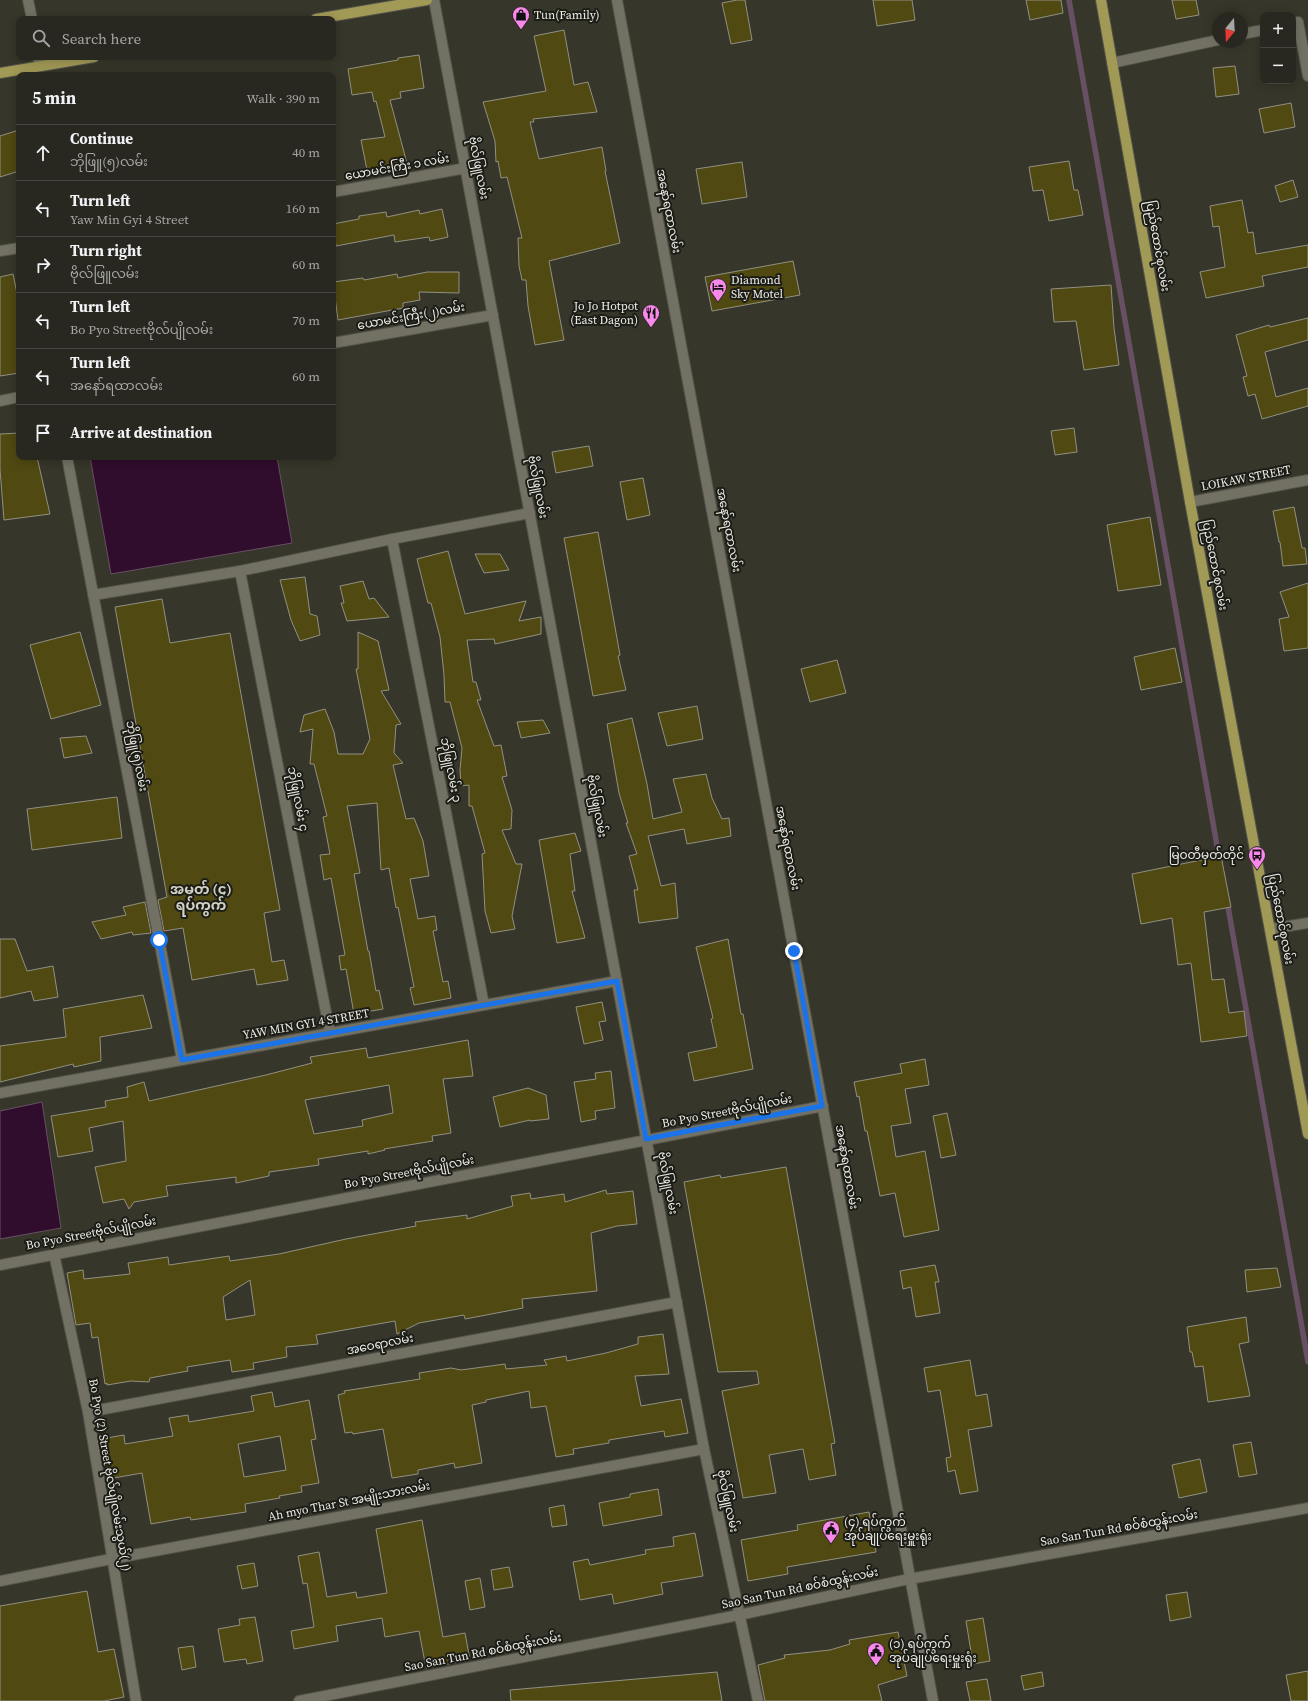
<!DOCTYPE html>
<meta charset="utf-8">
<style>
body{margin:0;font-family:"Source Serif 4","Noto Sans Myanmar",serif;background:#313029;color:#f1f3f6}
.controls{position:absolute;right:12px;top:12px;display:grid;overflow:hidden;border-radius:8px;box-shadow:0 2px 10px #0003}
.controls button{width:36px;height:36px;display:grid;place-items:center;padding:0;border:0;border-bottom:1px solid #45443e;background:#292820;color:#f1f3f6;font:20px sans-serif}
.compass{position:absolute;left:1212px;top:12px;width:36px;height:36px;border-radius:50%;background:#292820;box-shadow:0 2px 10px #0003;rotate:198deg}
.stop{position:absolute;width:12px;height:12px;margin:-9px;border:3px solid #1a73e8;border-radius:50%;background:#fff}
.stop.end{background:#1a73e8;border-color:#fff;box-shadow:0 1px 4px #0008}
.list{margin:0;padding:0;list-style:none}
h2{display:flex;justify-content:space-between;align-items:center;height:52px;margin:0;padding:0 16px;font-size:17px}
h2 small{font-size:13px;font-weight:400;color:#a5a6a5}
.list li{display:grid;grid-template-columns:26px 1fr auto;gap:12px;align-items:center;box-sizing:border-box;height:56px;padding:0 16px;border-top:1px solid #45443e}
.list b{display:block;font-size:15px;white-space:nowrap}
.list p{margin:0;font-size:13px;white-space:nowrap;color:#a5a6a5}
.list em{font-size:13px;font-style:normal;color:#a5a6a5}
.icon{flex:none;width:22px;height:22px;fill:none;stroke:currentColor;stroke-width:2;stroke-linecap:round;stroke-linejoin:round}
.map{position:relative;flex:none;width:1308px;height:1701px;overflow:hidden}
.search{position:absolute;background:#292820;box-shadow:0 2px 10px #0003;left:16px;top:16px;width:320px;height:44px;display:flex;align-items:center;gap:10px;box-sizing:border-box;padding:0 14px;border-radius:8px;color:#a5a6a5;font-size:15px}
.panel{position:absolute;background:#292820;box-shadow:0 2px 10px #0003;left:16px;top:72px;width:320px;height:388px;border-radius:8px}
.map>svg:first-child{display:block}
.water{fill:#300d2d;stroke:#685064}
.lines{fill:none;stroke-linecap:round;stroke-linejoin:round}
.stream{stroke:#685064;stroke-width:5.5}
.building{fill:#504912;stroke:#919082;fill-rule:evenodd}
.minor-casing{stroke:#545349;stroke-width:12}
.tertiary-casing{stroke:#545349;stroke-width:12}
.secondary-casing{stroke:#545349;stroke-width:12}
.primary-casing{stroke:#545349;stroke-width:12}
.minor{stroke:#727164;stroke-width:10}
.tertiary{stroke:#727164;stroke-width:10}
.secondary{stroke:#727164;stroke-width:10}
.primary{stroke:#a19a56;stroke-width:10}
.route{stroke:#1a73e8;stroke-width:5}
.labels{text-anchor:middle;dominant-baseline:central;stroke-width:4;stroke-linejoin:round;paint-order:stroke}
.poi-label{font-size:12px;fill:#ecebe4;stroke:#1d1d18;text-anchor:start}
.street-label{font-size:12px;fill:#ecebe4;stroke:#1d1d18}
.quarter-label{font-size:14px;font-weight:bold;fill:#d2d1c3;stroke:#1d1d18}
</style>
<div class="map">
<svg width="1308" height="1701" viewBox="0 0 1308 1701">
<rect width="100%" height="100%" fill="#37362a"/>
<!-- water -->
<g class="water">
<polygon points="90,457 277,457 292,543 111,574"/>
<polygon points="42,1102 61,1228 0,1239 0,1111"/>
</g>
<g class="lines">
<!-- stream -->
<g class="stream">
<polyline points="1069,0 1220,863"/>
<polyline points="1227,901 1308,1362"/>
</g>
</g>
<!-- building -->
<g class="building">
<polygon points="737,0 745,0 752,40 731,44 722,3"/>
<polygon points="873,0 912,0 915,20 877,26"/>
<polygon points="1026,0 1061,0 1063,13 1030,20"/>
<polygon points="1172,0 1196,0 1199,15 1176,19"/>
<polygon points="564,30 574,85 588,82 597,112 533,119 534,122 530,122 539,159 602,147 606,171 605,171 620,243 549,261 564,340 535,345 528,306 526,280 522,280 519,266 518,238 522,238 507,177 501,178 498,161 496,162 495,141 483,102 546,91 534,36"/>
<polygon points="419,55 424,88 400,92 401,98 390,100 408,167 381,174 368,175 361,140 385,137 376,101 374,102 372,92 352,95 348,69 398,60 398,58"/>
<polygon points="1235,66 1239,94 1216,97 1213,68"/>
<polygon points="1291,103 1295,127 1264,133 1259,109"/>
<polygon points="19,130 19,171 0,177 0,136"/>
<polygon points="1069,161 1074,190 1078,190 1083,215 1049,221 1043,190 1033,191 1029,167"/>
<polygon points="742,162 747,197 702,204 696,169"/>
<polygon points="1293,180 1298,197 1280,202 1275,186"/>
<polygon points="1242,200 1248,233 1253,232 1256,254 1308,245 1308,267 1262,276 1264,286 1206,298 1200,272 1225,267 1219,226 1213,227 1210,206"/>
<polygon points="442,209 448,237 430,241 429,237 395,242 394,235 336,246 333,224 359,219 359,216 386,212 387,217 419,210 420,214"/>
<polygon points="793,261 800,295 712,311 705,277"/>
<polygon points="427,272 459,272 459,293 419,292 420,300 403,303 403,308 338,320 333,282 363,278 364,280 397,274 398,278"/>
<polygon points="13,274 19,303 19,373 0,376 0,277"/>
<polygon points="1111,285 1114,328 1119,365 1084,370 1076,321 1054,322 1051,289"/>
<polygon points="1308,318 1308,340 1265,352 1276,397 1308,388 1308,406 1262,419 1255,394 1248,396 1243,377 1247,376 1236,335 1269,325 1270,327"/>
<polygon points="1074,428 1077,452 1055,455 1051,431"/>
<polygon points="19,433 19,457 37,457 50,514 4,520 0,469 0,434"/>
<polygon points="589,446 593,466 556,473 552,452"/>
<polygon points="643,478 650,515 627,520 620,482"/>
<polygon points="1294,507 1302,548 1305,548 1307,564 1283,566 1280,542 1279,542 1273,511"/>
<polygon points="1150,517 1161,585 1118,591 1107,525"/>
<polygon points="598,532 620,655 618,656 626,690 593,696 564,538"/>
<polygon points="448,551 465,614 526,601 519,621 541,617 541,634 495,644 494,639 467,640 473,682 476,682 481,700 477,700 494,746 501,745 507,776 502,777 512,810 511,829 502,830 516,864 522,864 512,916 515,929 491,933 485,911 482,854 485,853 472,806 469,806 469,785 461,786 460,770 462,748 450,702 445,702 444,675 440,637 431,603 428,603 417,559"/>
<polygon points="475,554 500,554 509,570 484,573"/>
<polygon points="305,577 310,614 317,616 320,635 300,641 291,620 280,580"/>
<polygon points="363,581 369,599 374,598 389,617 347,621 341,603 344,603 340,586"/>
<polygon points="1308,583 1308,648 1284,651 1279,619 1289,617 1280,592"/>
<polygon points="162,599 170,643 230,633 280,910 264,913 272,962 284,960 288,980 257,985 254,969 192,980 183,928 164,931 158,900 167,897 115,607"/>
<polygon points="80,632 101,705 51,719 30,645"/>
<polygon points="358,632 378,641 389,690 381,691 401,724 396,725 394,753 403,763 393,765 406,819 414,818 423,841 429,876 410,879 418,919 435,916 437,930 433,931 443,982 448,981 451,998 414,1005 410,988 414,987 398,907 396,908 389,868 381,870 377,803 347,806 360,873 354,874 368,951 369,951 376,991 379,990 383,1009 354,1014 346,969 341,970 339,956 345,955 331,878 324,880 320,855 330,854 323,817 327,816 314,764 310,764 313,729 300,732 304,715 325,709 334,732 338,754 363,754 370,739 356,669 358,669"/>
<polygon points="1175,648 1182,682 1141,690 1134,657"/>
<polygon points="837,660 846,693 810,702 801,669"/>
<polygon points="697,706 703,739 667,746 658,713"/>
<polygon points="632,718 647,784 653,819 682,812 673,779 706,774 712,798 722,819 729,818 731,836 687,844 684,829 648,836 661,886 675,883 678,918 639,923 634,890 638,890 629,856 637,854 626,823 628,823 619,793 607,724"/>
<polygon points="543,720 550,733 521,738 517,722"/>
<polygon points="86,736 92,753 64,758 60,738"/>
<polygon points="117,797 122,838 32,850 27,809"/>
<polygon points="575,833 581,851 570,854 575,891 572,891 585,938 557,943 539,840"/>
<polygon points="1221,856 1231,907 1204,912 1212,980 1224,979 1229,1013 1244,1011 1247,1036 1201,1042 1191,963 1178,965 1172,918 1141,924 1132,874"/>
<polygon points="145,902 151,933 133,935 132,932 101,939 92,922 126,915 123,907"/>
<polygon points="0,939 15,939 27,971 53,966 58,997 34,1001 31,991 0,998"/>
<polygon points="728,939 741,1014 743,1014 753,1069 694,1081 688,1053 717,1047 711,1019 713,1018 696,947"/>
<polygon points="143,995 152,1028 100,1037 101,1061 74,1067 73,1064 0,1082 0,1046 66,1037 63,1009"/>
<polygon points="602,1002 606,1021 599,1022 603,1040 584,1044 576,1007"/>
<path d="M468 1040 473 1076 443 1079 451 1133 432 1136 433 1141 384 1149 385 1150 368 1154V1151L318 1159 319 1165 269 1172V1176L236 1183V1177L166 1186 168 1196 134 1202 129 1209 124 1199 103 1203 95 1167 126 1161 123 1121 89 1128 93 1151 58 1157 51 1116 106 1107 105 1101 128 1097 127 1087 144 1082 149 1101 266 1075 312 1063 310 1057 366 1048 368 1058ZM389 1085 393 1113 362 1120 363 1126 314 1134 305 1100Z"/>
<polygon points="925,1059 929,1085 905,1089 911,1123 891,1126 896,1157 925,1151 939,1230 904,1237 895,1193 880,1196 867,1131 865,1131 859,1096 857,1097 854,1082 902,1073 900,1064"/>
<polygon points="611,1071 615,1108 595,1111 596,1119 581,1122 574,1082 596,1079 595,1073"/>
<polygon points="528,1088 546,1095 549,1119 530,1121 530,1120 500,1127 493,1097"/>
<polygon points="947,1113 956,1155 941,1158 933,1116"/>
<polygon points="786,1167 835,1443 831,1444 836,1475 809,1480 803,1449 769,1455 776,1493 743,1498 722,1391 759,1384 757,1371 718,1372 684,1182 720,1175 721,1178"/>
<path d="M606 1190 607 1194 633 1191 637 1224 617 1226 591 1233 597 1291 522 1299 523 1308 465 1319 464 1315 419 1323 397 1334 395 1321 316 1335 318 1344 286 1347 287 1357 253 1363 254 1369 232 1372 230 1360 187 1367 188 1371 150 1378 149 1382 131 1381 107 1385V1383L105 1384 98 1337 92 1338 90 1323 76 1325 67 1273 83 1270 84 1279 130 1274 128 1263 168 1257 169 1265 229 1256 230 1261 279 1254 346 1239 416 1226 415 1222 467 1215V1219L513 1206 511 1196 530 1193 531 1199 564 1194 565 1202ZM250 1280 255 1315 226 1320 223 1297Z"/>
<polygon points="935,1265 939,1282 935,1282 940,1313 916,1317 911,1287 903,1289 900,1271"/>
<polygon points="1277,1268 1281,1287 1247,1292 1245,1270"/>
<polygon points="1246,1317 1249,1342 1239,1344 1250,1396 1208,1402 1203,1366 1195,1367 1192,1352 1190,1352 1187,1327"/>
<polygon points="663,1334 669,1374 635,1376 641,1406 681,1399 688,1433 665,1437 664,1431 609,1440 609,1443 573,1449 574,1454 556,1457 546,1406 531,1408 529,1391 486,1400 486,1402 472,1405 482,1463 455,1468 454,1463 418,1470 418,1474 392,1478 383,1429 353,1434 352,1432 345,1433 338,1395 345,1393 344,1391 420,1379 419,1373 451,1368 461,1370 505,1364 506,1369 547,1365 544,1360 566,1356 567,1361 606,1353 638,1344 638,1337"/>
<polygon points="970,1360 976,1396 987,1394 992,1426 968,1430 978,1491 960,1494 955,1470 948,1472 946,1458 951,1457 940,1390 928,1392 924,1368"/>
<path d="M272 1392 275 1407 309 1400 316 1439 311 1440 319 1483 301 1486 302 1492 279 1496 280 1498 245 1504 246 1512 191 1520 190 1517 151 1524 142 1473 108 1479 101 1439 124 1435 125 1444 173 1436 169 1418 188 1415 189 1422 254 1411 251 1396ZM280 1436 286 1470 244 1477 238 1444Z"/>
<polygon points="1251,1442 1257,1474 1239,1477 1233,1445"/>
<polygon points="1200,1459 1207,1492 1179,1498 1172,1465"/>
<polygon points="658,1489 662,1515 603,1526 599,1503 630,1497 630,1494"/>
<polygon points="564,1505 567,1525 552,1527 549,1508"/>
<polygon points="869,1512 876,1552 787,1567 788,1574 748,1581 741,1540 798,1530 797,1525"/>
<polygon points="422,1520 443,1637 465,1633 470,1660 426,1668 419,1631 385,1637 382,1618 336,1626 338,1641 294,1649 291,1631 314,1627 307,1583 303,1584 298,1556 319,1552 327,1597 356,1592 357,1598 387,1593 376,1529"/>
<polygon points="695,1533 703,1576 661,1583 663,1594 614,1604 612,1594 580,1600 573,1562 588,1559 590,1565 646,1554 645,1550 674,1546 673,1537"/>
<polygon points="254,1563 258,1586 242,1589 237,1566"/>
<polygon points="509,1567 513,1587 494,1590 491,1570"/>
<polygon points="480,1578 485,1607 470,1610 465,1581"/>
<polygon points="87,1591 98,1652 114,1649 124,1697 104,1701 0,1701 0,1606"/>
<polygon points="1187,1592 1191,1617 1170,1621 1166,1595"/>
<polygon points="255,1617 263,1661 247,1664 246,1659 224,1662 218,1629 240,1625 239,1619"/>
<polygon points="983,1618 990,1661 973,1664 966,1621"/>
<polygon points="898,1632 907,1676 878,1685 882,1701 765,1701 758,1665 785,1658 784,1655 830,1650 850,1644 849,1640"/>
<polygon points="193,1646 196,1667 182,1670 178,1648"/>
<polygon points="1308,1671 1308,1701 1291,1701 1286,1675"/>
<polygon points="717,1672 722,1701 511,1701 510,1690"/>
<polygon points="1042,1672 1044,1686 1024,1690 1021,1676"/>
<polygon points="987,1679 991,1701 970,1701 966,1682"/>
</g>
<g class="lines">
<!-- minor casing -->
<g class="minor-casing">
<g id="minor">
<polyline points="28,0 32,19"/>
<polyline points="434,0 704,1449 758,1701"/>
<polyline points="1298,22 1308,76"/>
<polyline points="1242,34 1263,30"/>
<polyline points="38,57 40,66"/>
<polyline points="1112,63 1218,40"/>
<polyline points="333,192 466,168"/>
<polyline points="0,251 19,248"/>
<polyline points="333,343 493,315"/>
<polyline points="0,401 19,397"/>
<polyline points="67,457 182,1060"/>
<polyline points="1190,502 1308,480"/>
<polyline points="392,539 484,1005"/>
<polyline points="240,571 330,1033"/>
<polyline points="93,595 240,571 392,539 530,513"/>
<polyline points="1270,929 1308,923"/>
<polyline points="0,1093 617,981"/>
<polyline points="54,1254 88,1412 136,1701"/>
<polyline points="0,1265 823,1106"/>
<polyline points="88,1412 677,1302"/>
<polyline points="0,1581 111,1559 704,1449"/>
</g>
</g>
<!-- tertiary casing -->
<g class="tertiary-casing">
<polyline id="tertiary" points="299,1701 739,1615 909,1579 1308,1508"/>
</g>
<!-- secondary casing -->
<g class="secondary-casing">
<polyline id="secondary" points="617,0 933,1701"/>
</g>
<!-- primary casing -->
<g class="primary-casing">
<g id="primary">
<polyline points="1101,0 1190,502 1308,1134"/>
<polyline points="316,19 427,0"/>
<polyline points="0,73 94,57"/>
</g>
</g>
<!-- minor -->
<use href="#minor" class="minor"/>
<!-- tertiary -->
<use href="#tertiary" class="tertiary"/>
<!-- secondary -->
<use href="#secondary" class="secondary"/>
<!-- primary -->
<use href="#primary" class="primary"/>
</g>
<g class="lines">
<!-- route -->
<polyline class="route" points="159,940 182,1060 617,981 646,1139 822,1106 794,951"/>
</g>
<!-- icons -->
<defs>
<g id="shop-pin" transform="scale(0.9)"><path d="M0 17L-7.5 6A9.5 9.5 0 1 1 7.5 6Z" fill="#f888ea" stroke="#1d1d18"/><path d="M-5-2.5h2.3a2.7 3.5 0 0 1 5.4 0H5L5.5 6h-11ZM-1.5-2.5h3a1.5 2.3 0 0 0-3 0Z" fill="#111"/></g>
<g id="hotel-pin" transform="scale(0.9)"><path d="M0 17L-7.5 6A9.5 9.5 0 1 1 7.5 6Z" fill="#f888ea" stroke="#1d1d18"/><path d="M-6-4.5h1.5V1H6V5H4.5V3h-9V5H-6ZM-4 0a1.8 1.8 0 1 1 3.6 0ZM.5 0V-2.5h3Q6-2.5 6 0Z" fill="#111"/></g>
<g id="restaurant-pin" transform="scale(0.9)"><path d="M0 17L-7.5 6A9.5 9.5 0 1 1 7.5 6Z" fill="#f888ea" stroke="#1d1d18"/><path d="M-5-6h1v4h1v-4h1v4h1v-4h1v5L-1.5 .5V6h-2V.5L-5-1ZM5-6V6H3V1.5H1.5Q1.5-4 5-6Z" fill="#111"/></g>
<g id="bus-pin" transform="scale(0.9)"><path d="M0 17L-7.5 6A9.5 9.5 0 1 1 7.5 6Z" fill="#f888ea" stroke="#1d1d18"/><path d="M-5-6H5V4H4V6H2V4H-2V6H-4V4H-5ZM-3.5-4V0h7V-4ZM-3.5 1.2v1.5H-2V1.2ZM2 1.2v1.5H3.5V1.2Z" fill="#111"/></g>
<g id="civic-pin" transform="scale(0.9)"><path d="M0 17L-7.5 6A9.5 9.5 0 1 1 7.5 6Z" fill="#f888ea" stroke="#1d1d18"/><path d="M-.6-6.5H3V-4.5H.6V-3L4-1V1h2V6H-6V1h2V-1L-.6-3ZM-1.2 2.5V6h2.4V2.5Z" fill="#111"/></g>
</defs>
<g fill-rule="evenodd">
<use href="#shop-pin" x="521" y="15"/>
<use href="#hotel-pin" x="718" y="287"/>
<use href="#restaurant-pin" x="651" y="313"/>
<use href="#bus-pin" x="1257" y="855"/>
<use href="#civic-pin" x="831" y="1529"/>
<use href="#civic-pin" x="876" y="1651"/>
</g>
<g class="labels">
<!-- poi labels -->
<g class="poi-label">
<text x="534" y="15">Tun(Family)</text>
<text x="731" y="280">Diamond<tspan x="731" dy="14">Sky Motel</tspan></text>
<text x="638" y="306" text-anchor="end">Jo Jo Hotpot<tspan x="638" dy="14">(East Dagon)</tspan></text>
<text x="1244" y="855" text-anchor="end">မြဝတီမှတ်တိုင်</text>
<text x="844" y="1522">(၄) ရပ်ကွက်<tspan x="844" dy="14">အုပ်ချုပ်ရေးမှူးရုံး</tspan></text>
<text x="889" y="1644">(၁) ရပ်ကွက်<tspan x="889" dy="14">အုပ်ချုပ်ရေးမှူးရုံး</tspan></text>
</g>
<!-- street labels -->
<g class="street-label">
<text transform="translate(397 167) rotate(-10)">ယောမင်းကြီး ၁ လမ်း</text>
<text transform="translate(479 168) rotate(79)">ဗိုလ်ဖြူလမ်း</text>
<text transform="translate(669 211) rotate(79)">အနော်ရထာလမ်း</text>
<text transform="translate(1158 246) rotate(80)">ပြည်ထောင်စုလမ်း</text>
<text transform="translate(411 316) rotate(-10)">ယောမင်းကြီး(၂)လမ်း</text>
<text transform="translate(1246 478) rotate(-11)">LOIKAW STREET</text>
<text transform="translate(538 487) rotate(79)">ဗိုလ်ဖြူလမ်း</text>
<text transform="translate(729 530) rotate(79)">အနော်ရထာလမ်း</text>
<text transform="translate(1215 565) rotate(79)">ပြည်ထောင်စုလမ်း</text>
<text transform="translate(137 756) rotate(79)">ဘိုဖြူ(၅)လမ်း</text>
<text transform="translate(451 770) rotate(79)">ဘိုဖြူလမ်း ၃</text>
<text transform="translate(298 799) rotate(79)">ဘိုဖြူလမ်း ၄</text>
<text transform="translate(597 806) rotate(79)">ဗိုလ်ဖြူလမ်း</text>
<text transform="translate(788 848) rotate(79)">အနော်ရထာလမ်း</text>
<text transform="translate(1281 919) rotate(79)">ပြည်ထောင်စုလမ်း</text>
<text transform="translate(306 1024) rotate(-10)">YAW MIN GYI 4 STREET</text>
<text transform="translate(727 1111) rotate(-11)">Bo Pyo Streetဗိုလ်ပျိုလမ်း</text>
<text transform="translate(847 1167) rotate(80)">အနော်ရထာလမ်း</text>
<text transform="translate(409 1172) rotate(-11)">Bo Pyo Streetဗိုလ်ပျိုလမ်း</text>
<text transform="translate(668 1183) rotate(79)">ဗိုလ်ဖြူလမ်း</text>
<text transform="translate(91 1233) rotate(-11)">Bo Pyo Streetဗိုလ်ပျိုလမ်း</text>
<text transform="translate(380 1344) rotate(-11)">အဝေရာလမ်း</text>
<text transform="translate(110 1475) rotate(80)">Bo Pyo (2) Street ဗိုလ်ပျိုလမ်းသွယ်(၂)</text>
<text transform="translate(349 1501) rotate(-11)">Ah myo Thar St အမျိုးသားလမ်း</text>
<text transform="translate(728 1501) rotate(78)">ဗိုလ်ဖြူလမ်း</text>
<text transform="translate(1119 1528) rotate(-10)">Sao San Tun Rd စဝ်စံထွန်းလမ်း</text>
<text transform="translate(800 1588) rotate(-12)">Sao San Tun Rd စဝ်စံထွန်းလမ်း</text>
<text transform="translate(483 1652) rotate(-11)">Sao San Tun Rd စဝ်စံထွန်းလမ်း</text>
</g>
<!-- quarter labels -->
<g class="quarter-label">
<text x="201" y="889">အမှတ် (၄)<tspan x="201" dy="16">ရပ်ကွက်</tspan></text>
</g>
</g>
</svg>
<div class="controls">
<button>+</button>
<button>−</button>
</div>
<svg class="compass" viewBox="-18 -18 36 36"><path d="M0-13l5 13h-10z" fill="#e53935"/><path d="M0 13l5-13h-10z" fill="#a5a6a5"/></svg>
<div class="stop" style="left:159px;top:940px"></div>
<div class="stop end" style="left:794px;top:951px"></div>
<div class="search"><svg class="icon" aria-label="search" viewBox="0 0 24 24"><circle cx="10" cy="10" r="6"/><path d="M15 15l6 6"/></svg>Search here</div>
<section class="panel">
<h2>5 min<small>Walk · 390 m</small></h2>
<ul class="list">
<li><svg class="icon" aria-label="ahead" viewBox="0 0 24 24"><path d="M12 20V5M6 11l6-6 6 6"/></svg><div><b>Continue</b><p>ဘိုဖြူ(၅)လမ်း</p></div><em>40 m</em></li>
<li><svg class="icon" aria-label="left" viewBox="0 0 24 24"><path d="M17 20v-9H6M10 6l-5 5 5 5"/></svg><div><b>Turn left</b><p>Yaw Min Gyi 4 Street</p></div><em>160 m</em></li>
<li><svg class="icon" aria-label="right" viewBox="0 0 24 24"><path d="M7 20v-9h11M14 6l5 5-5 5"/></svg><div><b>Turn right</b><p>ဗိုလ်ဖြူလမ်း</p></div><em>60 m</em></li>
<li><svg class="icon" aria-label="left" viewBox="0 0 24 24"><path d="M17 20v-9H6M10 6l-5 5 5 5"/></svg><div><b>Turn left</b><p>Bo Pyo Streetဗိုလ်ပျိုလမ်း</p></div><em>70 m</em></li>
<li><svg class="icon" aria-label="left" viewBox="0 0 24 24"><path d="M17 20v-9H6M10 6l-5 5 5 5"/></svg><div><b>Turn left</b><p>အနော်ရထာလမ်း</p></div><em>60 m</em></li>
<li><svg class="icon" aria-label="arrive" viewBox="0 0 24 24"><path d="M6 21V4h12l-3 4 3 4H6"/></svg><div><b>Arrive at destination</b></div></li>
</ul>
</section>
</div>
